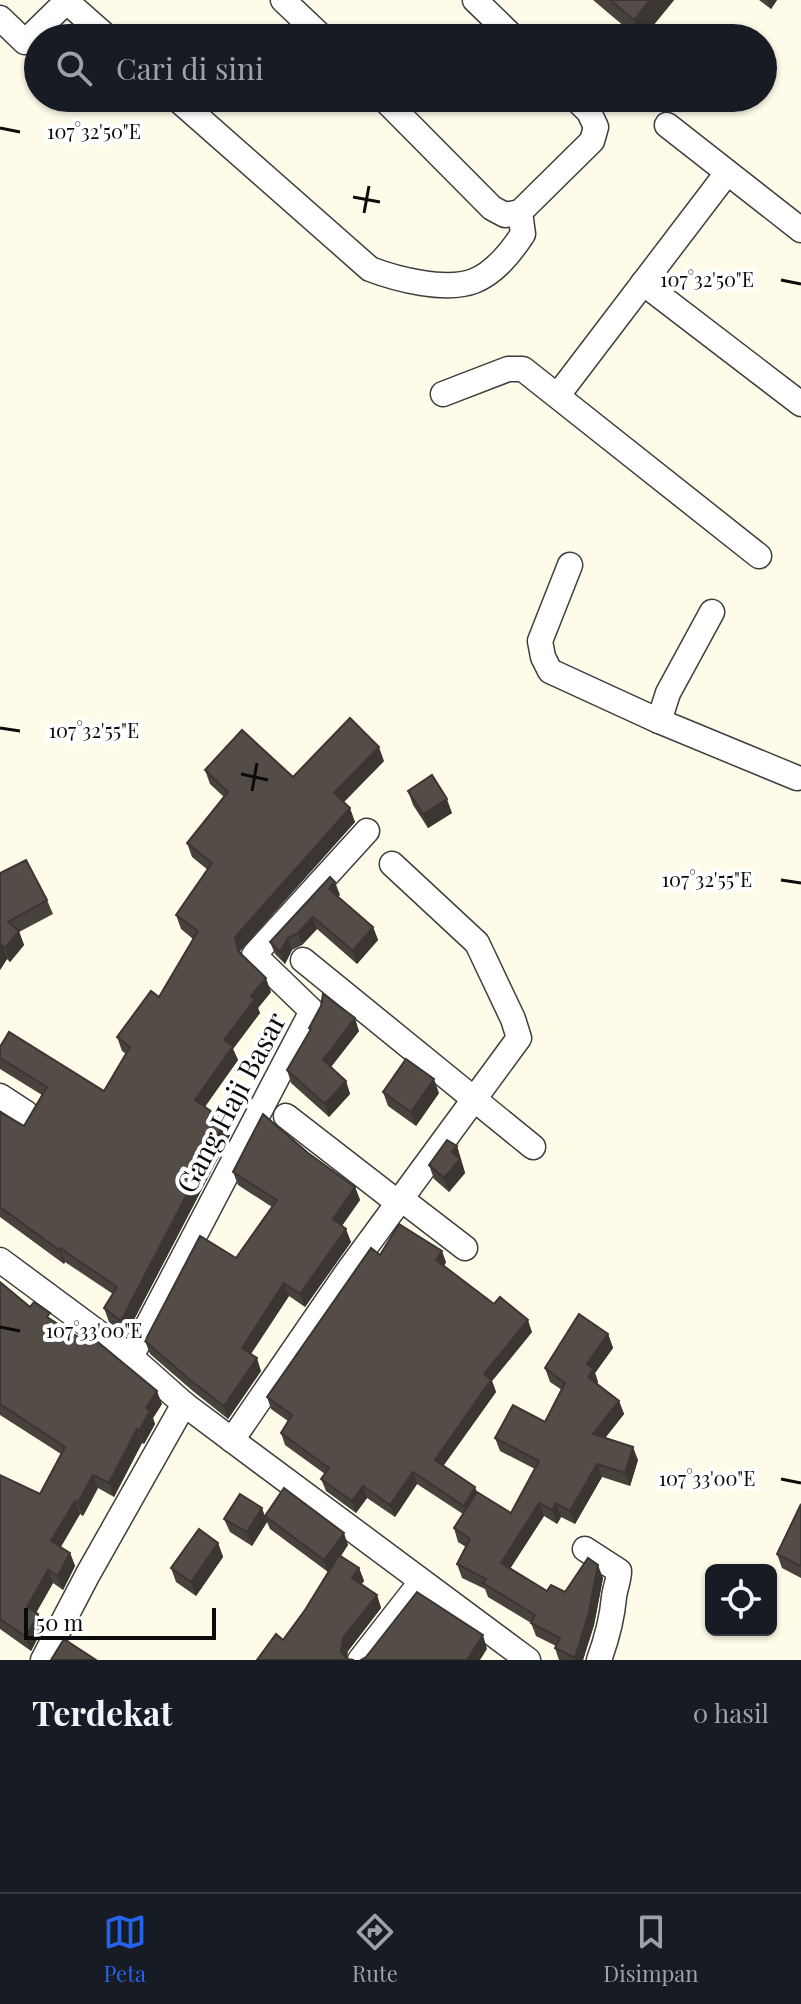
<!DOCTYPE html>
<html lang="id">
<meta charset="utf-8">
<style>
body{margin:0;font-family:"Playfair Display",serif;background:#242831;color:#f1f3f6}
.controls{position:absolute;right:24px;bottom:24px;display:grid;overflow:hidden;border-radius:12px;box-shadow:0 2px 6px #0004}
.controls button{width:72px;height:72px;display:grid;place-items:center;padding:0;border:0;border-bottom:2px solid #363941;background:#171b24;color:#f1f3f6;font:40px sans-serif}
.scale{position:absolute;left:24px;bottom:20px;width:192px;box-sizing:border-box;padding-left:8px;border:4px solid #0b0b0b;border-top:0;font-size:22px;line-height:28px;white-space:nowrap;color:#0b0b0b;-webkit-text-stroke:6px #fff;paint-order:stroke}
.list{margin:0;padding:0;list-style:none}
h2{display:flex;justify-content:space-between;align-items:center;height:104px;margin:0;padding:0 32px;font-size:34px}
h2 small{font-size:26px;font-weight:400;color:#9ea1a6}
.icon{flex:none;width:44px;height:44px;fill:none;stroke:currentColor;stroke-width:2;stroke-linecap:round;stroke-linejoin:round}
.map{position:relative;flex:none;width:801px;height:1660px;overflow:hidden}
.search{position:absolute;background:#171b24;box-shadow:0 2px 6px #0004;left:24px;right:24px;top:24px;height:88px;display:flex;align-items:center;gap:20px;box-sizing:border-box;padding:0 28px;border-radius:44px;color:#9ea1a6;font-size:30px}
.sheet{height:232px;background:#171b24}
nav{display:flex;justify-content:space-around;align-items:center;box-sizing:border-box;height:112px;border-top:2px solid #363941;background:#171b24;font-size:22px;color:#9ea1a6}
nav a{display:grid;justify-items:center;gap:4px}
nav .on{color:#2563eb}
.map>svg:first-child{display:block}
.lines{fill:none;stroke-linecap:round;stroke-linejoin:round}
.street-casing{stroke:#3e3e3e;stroke-width:27}
.street{stroke:#fff;stroke-width:24}
.wall{fill:#48423d}
.shaded-wall{fill:#3b3632}
.building{fill:#544d47;stroke:#3b3632;stroke-width:2}
.ticks{fill:none;stroke:#0b0b0b;stroke-width:3}
.labels{text-anchor:middle;dominant-baseline:central;stroke-width:8;stroke-linejoin:round;paint-order:stroke}
.street-label{font-size:28px;fill:#0b0b0b;stroke:#fff}
.ticks-label{font-size:20px;text-anchor:middle;fill:#0b0b0b;stroke:#fff;stroke-width:8;stroke-linejoin:round;paint-order:stroke}
</style>
<div class="map">
<svg width="801" height="1660" viewBox="0 0 801 1660">
<rect width="100%" height="100%" fill="#fffbe9"/>
<g class="lines">
<!-- street casing -->
<g class="street-casing">
<g id="street">
<polyline points="283,0 323,38"/>
<polyline points="475,0 514,38"/>
<polyline points="66,1 108,38"/>
<polyline points="0,18 25,42 68,0"/>
<path d="M176 98 370 269C396 279 446 292 474 281 495 273 511 252 523 234L520 212"/>
<polyline points="383,98 492,208 505,215 520,212 592,141 596,127 589,112 575,98"/>
<polyline points="667,125 801,230"/>
<polyline points="643,283 801,404"/>
<polyline points="443,394 508,369 523,369 759,556"/>
<polyline points="558,395 727,173"/>
<polyline points="570,565 540,641 543,657 550,671 659,721 797,778"/>
<polyline points="659,721 668,693 712,612"/>
<polyline points="303,960 533,1147"/>
<polyline points="0,1096 26,1113"/>
<polyline points="286,1116 397,1202"/>
<polyline points="400,1198 465,1248"/>
<polyline points="0,1260 131,1357 184,1404 232,1440 528,1660"/>
<polyline points="131,1357 312,1011 254,955 367,831"/>
<polyline points="232,1440 348,1271 519,1038 513,1019 477,943 392,864"/>
<path d="M585 1549 619 1571C619 1580 615 1588 614 1597 612 1620 607 1638 599 1660"/>
<polyline points="43,1660 88,1574 184,1404"/>
<polyline points="360,1660 421,1582"/>
</g>
</g>
<!-- street -->
<use href="#street" class="street"/>
</g>
<!-- wall -->
<g class="wall">
<polygon points="593,0 674,0 643,38 638,38"/>
<polygon points="759,0 777,0 771,9"/>
<polygon points="384,761 344,802 355,822 240,951 271,992 258,1008 260,1013 233,1049 238,1060 205,1106 230,1135 126,1335 109,1322 104,1308 113,1294 65,1262 64,1264 0,1217 0,1112 24,1126 42,1095 0,1069 0,1047 104,1091 126,1054 122,1051 117,1037 159,997 193,939 181,929 176,915 208,870 192,857 187,843 224,797 210,784 205,770 293,777"/>
<polygon points="408,791 452,813 428,828 413,805"/>
<polygon points="0,873 47,900 53,914 19,932 24,945 10,962 7,959 0,970"/>
<polygon points="340,895 338,897 373,927 378,940 357,964 317,929 302,945 292,950 285,964 275,954 270,942"/>
<polygon points="309,1028 359,1031 331,1067 346,1081 350,1094 329,1117 291,1083 287,1070 310,1031"/>
<polygon points="383,1092 439,1093 416,1126 388,1106"/>
<polygon points="457,1146 465,1173 449,1192 434,1179 429,1165"/>
<polygon points="308,1153 355,1187 360,1200 342,1226 351,1242 305,1307 289,1296 251,1354 261,1371 228,1419 194,1392 150,1354 145,1341 236,1258 272,1207 238,1185 233,1172"/>
<polygon points="380,1255 446,1262 444,1266 494,1304 532,1332 492,1381 496,1392 443,1466 477,1492 511,1513 535,1469 500,1451 495,1438 545,1422 562,1390 550,1382 545,1368 608,1334 613,1348 595,1373 598,1382 597,1384 619,1401 624,1414 605,1438 638,1460 630,1486 602,1477 575,1524 561,1517 557,1524 544,1516 510,1569 547,1591 565,1592 603,1578 594,1625 583,1660 559,1660 555,1648 556,1646 536,1636 531,1623 488,1597 485,1589 462,1578 457,1564 466,1547 458,1542 454,1528 463,1514 417,1484 395,1517 367,1498 356,1513 326,1491 321,1479 325,1474 285,1445 281,1433 288,1421 271,1409 267,1397"/>
<polygon points="0,1282 30,1307 52,1320 162,1404 153,1418 155,1424 144,1444 142,1443 114,1497 98,1488 83,1516 80,1514 61,1547 70,1553 75,1566 63,1590 53,1583 36,1613 38,1614 43,1628 31,1651 0,1629 0,1475 40,1494 61,1454 0,1415"/>
<polygon points="801,1504 801,1578 782,1568 777,1554"/>
<polygon points="265,1516 348,1545 341,1556 359,1568 364,1581 361,1584 377,1595 381,1608 348,1651 257,1660 283,1640 305,1610 328,1572 270,1529 267,1522 252,1546 230,1532 224,1519"/>
<polygon points="218,1543 223,1557 196,1596 176,1582 171,1568"/>
</g>
<!-- shaded-wall -->
<g class="shaded-wall">
<polygon points="650,0 674,0 643,38 640,38 634,20"/>
<polygon points="767,0 777,0 771,9"/>
<polygon points="379,747 384,761 339,807 334,793"/>
<polygon points="447,799 452,813 428,828 423,814"/>
<polygon points="350,808 355,822 240,951 243,965 235,937"/>
<polygon points="335,882 340,895 333,901 329,889"/>
<polygon points="313,917 317,929 302,945 298,933"/>
<polygon points="373,927 378,940 357,964 353,951"/>
<polygon points="19,931 24,945 10,962 5,948"/>
<polygon points="288,938 292,950 285,964 280,952"/>
<polygon points="2,945 7,959 0,970 0,948"/>
<polygon points="266,978 271,992 258,1008 260,1013 233,1049 238,1060 200,1114 195,1100 224,1040 251,996"/>
<polygon points="355,1018 359,1031 327,1072 323,1060"/>
<polygon points="434,1079 439,1093 416,1126 411,1112"/>
<polygon points="346,1081 350,1094 329,1117 325,1104"/>
<polygon points="225,1121 230,1135 126,1335 121,1321"/>
<polygon points="457,1146 465,1173 449,1192 444,1178 452,1152"/>
<polygon points="355,1187 360,1200 337,1232 333,1219"/>
<polygon points="346,1229 351,1242 305,1307 300,1294"/>
<polygon points="60,1248 65,1262 64,1264 59,1250"/>
<polygon points="442,1251 446,1262 441,1272 436,1260"/>
<polygon points="284,1283 289,1296 246,1361 242,1348"/>
<polygon points="528,1320 532,1332 492,1381 496,1392 439,1472 435,1460 484,1374"/>
<polygon points="608,1334 613,1348 595,1373 598,1382 592,1390 588,1377 587,1364"/>
<polygon points="257,1358 261,1371 228,1419 224,1406"/>
<polygon points="157,1391 162,1404 153,1418 155,1424 144,1444 139,1431 146,1408"/>
<polygon points="619,1401 624,1414 598,1447 593,1434"/>
<polygon points="137,1429 142,1443 114,1497 109,1483"/>
<polygon points="633,1447 638,1460 630,1486 625,1473"/>
<polygon points="597,1464 602,1477 575,1524 570,1511"/>
<polygon points="413,1472 417,1484 395,1517 390,1505"/>
<polygon points="93,1475 98,1488 83,1516 78,1503"/>
<polygon points="363,1486 367,1498 356,1513 352,1501"/>
<polygon points="475,1487 480,1499 468,1518 464,1506"/>
<polygon points="75,1501 80,1514 56,1554 51,1541"/>
<polygon points="539,1503 544,1516 505,1576 501,1563"/>
<polygon points="556,1503 561,1517 557,1524 552,1510"/>
<polygon points="262,1508 267,1522 252,1546 247,1532"/>
<polygon points="344,1533 348,1545 328,1573 324,1560"/>
<polygon points="218,1543 223,1557 196,1596 191,1582"/>
<polygon points="70,1553 75,1566 63,1590 58,1576"/>
<polygon points="598,1565 603,1578 594,1625 583,1660 575,1660 575,1658"/>
<polygon points="359,1568 364,1581 357,1591 352,1578"/>
<polygon points="48,1570 53,1583 32,1620 27,1607"/>
<polygon points="377,1595 381,1608 348,1651 347,1660 341,1652 343,1638"/>
<polygon points="38,1614 43,1628 31,1651 26,1637"/>
<polygon points="483,1635 487,1649 480,1660 467,1660"/>
</g>
<!-- building -->
<g class="building">
<polygon points="610,0 650,0 634,20"/>
<polygon points="350,718 379,747 334,793 350,808 235,937 238,951 266,978 251,996 255,999 224,1040 233,1046 195,1100 225,1121 121,1321 104,1308 117,1287 60,1248 59,1250 0,1207 0,1112 24,1126 47,1087 0,1058 0,1047 9,1032 104,1091 130,1047 117,1037 151,991 159,997 198,931 176,915 212,863 187,843 228,792 205,770 242,730 293,777"/>
<polygon points="432,775 447,799 423,814 408,791"/>
<polygon points="26,860 47,900 8,922 19,931 5,948 2,945 0,948 0,873"/>
<polygon points="330,877 335,882 329,889 373,927 353,951 313,917 298,933 288,938 280,952 270,942"/>
<polygon points="323,994 355,1018 323,1060 346,1081 325,1104 287,1070 311,1029 309,1028 321,1006"/>
<polygon points="406,1059 434,1079 411,1112 383,1092"/>
<polygon points="263,1114 308,1153 355,1187 333,1219 346,1229 300,1294 284,1283 242,1348 257,1358 224,1406 189,1379 145,1341 200,1236 236,1258 277,1200 233,1172"/>
<polygon points="447,1140 457,1146 452,1152 460,1159 444,1178 429,1165"/>
<polygon points="399,1224 442,1251 436,1260 494,1304 500,1297 528,1320 484,1374 491,1380 435,1460 475,1487 464,1506 413,1472 390,1505 363,1486 352,1501 321,1479 329,1468 281,1433 292,1415 267,1397 371,1248 380,1255"/>
<polygon points="0,1282 30,1307 34,1302 50,1313 47,1317 83,1340 88,1334 157,1391 146,1408 150,1411 139,1431 137,1429 109,1483 93,1475 78,1503 75,1501 51,1541 70,1553 58,1576 48,1570 27,1607 38,1614 26,1637 0,1619 0,1475 40,1494 65,1447 0,1404"/>
<polygon points="579,1314 608,1334 587,1364 594,1369 588,1377 619,1401 593,1434 633,1447 625,1473 597,1464 570,1511 556,1503 552,1510 539,1503 501,1563 547,1591 551,1585 565,1592 588,1558 598,1565 589,1612 575,1658 555,1648 560,1638 531,1623 535,1615 483,1583 486,1579 457,1564 470,1539 454,1528 477,1492 511,1513 539,1461 495,1438 513,1405 545,1422 565,1383 545,1368"/>
<polygon points="284,1488 344,1533 324,1560 265,1516"/>
<polygon points="240,1494 262,1508 247,1532 224,1519"/>
<polygon points="801,1504 801,1566 777,1554"/>
<polygon points="199,1529 218,1543 191,1582 171,1568"/>
<polygon points="339,1555 359,1568 352,1578 377,1595 343,1638 341,1652 347,1659 354,1660 257,1660 276,1634 283,1640 305,1610"/>
<polygon points="417,1592 483,1635 467,1660 361,1660 366,1657"/>
<polygon points="64,1639 96,1660 51,1660"/>
</g>
<!-- ticks -->
<path class="ticks" d="M0 128 20 132M353 197 380 202M364 213 369 186M781 280 801 284M0 728 20 731M241 774 268 780M252 791 257 763M781 880 801 883M0 1327 20 1331M781 1479 801 1483"/>
<g class="labels">
<!-- street labels -->
<g class="street-label">
<text transform="translate(230 1102) rotate(-62)">Gang Haji Basar</text>
</g>
</g>
<g class="ticks-label">
<text x="94" y="139">107°32'50"E</text>
<text x="707" y="287">107°32'50"E</text>
<text x="94" y="738">107°32'55"E</text>
<text x="707" y="887">107°32'55"E</text>
<text x="94" y="1338">107°33'00"E</text>
<text x="707" y="1486">107°33'00"E</text>
</g>
</svg>
<div class="controls">
<button><svg class="icon" aria-label="locate" viewBox="0 0 24 24"><circle cx="12" cy="12" r="6"/><path d="M12 2v4M12 18v4M2 12h4M18 12h4"/></svg></button>
</div>
<div class="scale">50 m</div>
<div class="search"><svg class="icon" aria-label="search" viewBox="0 0 24 24"><circle cx="10" cy="10" r="6"/><path d="M15 15l6 6"/></svg>Cari di sini</div>
</div>
<section class="sheet">
<h2>Terdekat<small>0 hasil</small></h2>
<ul class="list">
</ul>
</section>
<nav>
<a class="on"><svg class="icon" aria-label="map" viewBox="0 0 24 24"><path d="M3 6l6-2 6 2 6-2v14l-6 2-6-2-6 2zM9 4v14M15 6v14"/></svg>Peta</a>
<a><svg class="icon" aria-label="directions" viewBox="0 0 24 24"><path d="M12 3l9 9-9 9-9-9zM9 14v-3h6M13 9l2 2-2 2"/></svg>Rute</a>
<a><svg class="icon" aria-label="saved" viewBox="0 0 24 24"><path d="M7 4h10v16l-5-4-5 4z"/></svg>Disimpan</a>
</nav>
